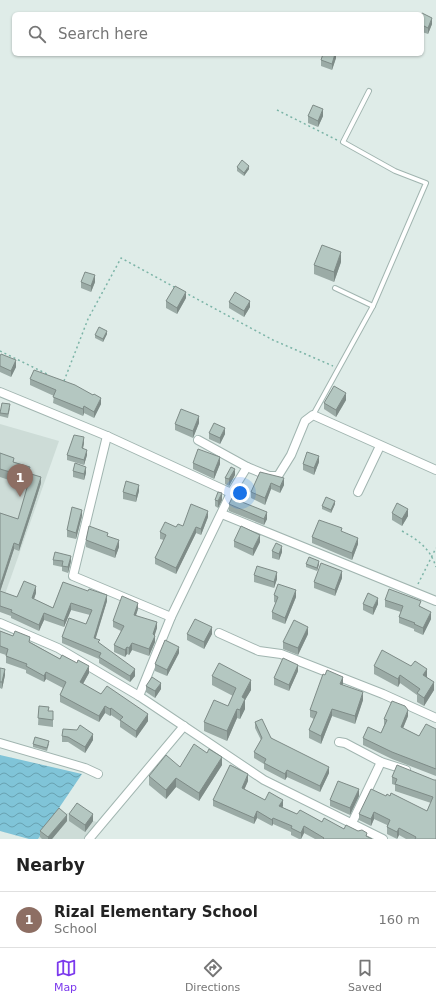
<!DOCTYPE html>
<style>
body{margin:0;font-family:"DejaVu Sans",sans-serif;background:#f2f2f2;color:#222}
.you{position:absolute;left:240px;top:493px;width:14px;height:14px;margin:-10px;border:3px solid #fff;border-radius:50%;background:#1a73e8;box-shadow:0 0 0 6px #1a73e833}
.badge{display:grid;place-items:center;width:26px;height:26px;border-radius:50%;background:#7c3aed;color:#fff;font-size:13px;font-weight:700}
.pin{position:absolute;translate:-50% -33px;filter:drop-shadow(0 1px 2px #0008)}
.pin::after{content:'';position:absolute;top:21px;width:14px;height:12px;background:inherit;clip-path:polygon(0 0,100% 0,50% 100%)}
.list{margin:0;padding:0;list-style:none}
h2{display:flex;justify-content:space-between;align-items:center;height:52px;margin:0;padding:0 16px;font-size:17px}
h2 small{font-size:13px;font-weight:400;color:#767676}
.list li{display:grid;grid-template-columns:26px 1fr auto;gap:12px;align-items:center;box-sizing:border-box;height:56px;padding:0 16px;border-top:1px solid #e0e0e0}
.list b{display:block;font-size:15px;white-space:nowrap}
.list p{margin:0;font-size:13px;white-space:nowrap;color:#767676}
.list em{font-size:13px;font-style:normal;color:#767676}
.icon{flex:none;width:22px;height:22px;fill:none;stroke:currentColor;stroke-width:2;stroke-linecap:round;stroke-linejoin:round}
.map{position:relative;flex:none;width:436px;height:839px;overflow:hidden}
.search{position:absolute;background:#fff;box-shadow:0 1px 3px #0004;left:12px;right:12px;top:12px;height:44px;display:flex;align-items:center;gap:10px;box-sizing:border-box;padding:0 14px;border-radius:6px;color:#767676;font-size:15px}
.sheet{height:108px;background:#fff}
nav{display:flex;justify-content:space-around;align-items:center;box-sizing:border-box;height:56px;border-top:1px solid #e0e0e0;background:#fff;font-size:11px;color:#767676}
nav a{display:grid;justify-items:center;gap:2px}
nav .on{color:#7c3aed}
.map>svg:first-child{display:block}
.built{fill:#cddcd7}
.water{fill:url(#water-waves)}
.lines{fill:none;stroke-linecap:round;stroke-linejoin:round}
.lane-casing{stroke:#a1b5b0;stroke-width:6}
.street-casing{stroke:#a1b5b0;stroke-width:10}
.path{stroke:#7cb4a7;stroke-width:1.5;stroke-dasharray:2 3;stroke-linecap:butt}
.lane{stroke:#fff;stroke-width:4}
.street{stroke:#fff;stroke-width:8}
.wall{fill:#9baba6}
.shaded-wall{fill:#7e8b87}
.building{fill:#b4c7c1;stroke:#7e8b87}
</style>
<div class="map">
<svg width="436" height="839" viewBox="0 0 436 839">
<defs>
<pattern id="water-waves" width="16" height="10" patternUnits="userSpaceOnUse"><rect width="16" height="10" fill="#80c4d8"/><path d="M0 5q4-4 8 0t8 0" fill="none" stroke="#68a1b0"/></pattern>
</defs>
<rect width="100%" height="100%" fill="#dfece8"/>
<!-- built -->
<g class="built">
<polygon points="0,424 59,441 4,597 0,595"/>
<polygon points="57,810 100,823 88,839 38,839"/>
</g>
<!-- water -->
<polygon class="water" points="0,755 82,774 38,839 29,839 0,831"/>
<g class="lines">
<!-- lane casing -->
<g class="lane-casing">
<g id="lane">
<polyline points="335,288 373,306"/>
<polyline points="313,415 373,306 426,183 395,171 343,142 369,91"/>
</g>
</g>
<!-- street casing -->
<g class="street-casing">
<g id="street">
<polyline points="0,392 107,436 231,493"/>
<polyline points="107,436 73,576 171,617"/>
<polyline points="247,467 269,476 278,476 291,455 305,421 313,415 436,470"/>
<polyline points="358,492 380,446"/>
<polyline points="222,514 436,601"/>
<polyline points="0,623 58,648 139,696 264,780 383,839"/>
<polyline points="219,633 259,651 281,654 383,694 436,718"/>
<polyline points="139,696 171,617 231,493 247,467 198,440"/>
<polyline points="339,742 345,743 381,762 406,770"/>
<polyline points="0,743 85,768 98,774"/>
<polyline points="351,825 381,762"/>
<polyline points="89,839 184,726"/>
</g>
</g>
<!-- path -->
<g class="path">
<polyline points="277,110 337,140"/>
<polyline points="184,292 273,340 333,366"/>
<polyline points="0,351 49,375"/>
<polyline points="64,381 88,319 121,258 176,288"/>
<path d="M402 531C418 540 430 548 436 567"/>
<polyline points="418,584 436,548"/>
</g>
<!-- lane -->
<use href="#lane" class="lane"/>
<!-- street -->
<use href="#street" class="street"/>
</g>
<!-- wall -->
<g class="wall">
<polygon points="422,14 432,24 428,34 422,32"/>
<polygon points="336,54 336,58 332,70 321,66 321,60"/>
<polygon points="308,116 323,116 318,127 308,123"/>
<polygon points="237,167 249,169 244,176 237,171"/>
<polygon points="341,262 334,282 314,274 314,265"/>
<polygon points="81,282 95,282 91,292 81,288"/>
<polygon points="186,298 177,314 166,308 166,301"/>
<polygon points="229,302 250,307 244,317 229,308"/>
<polygon points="107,334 103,342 95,338 95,335"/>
<polygon points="0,356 16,367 11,377 0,372"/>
<polygon points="30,379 93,395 101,404 94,418 84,413 83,416 53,403 54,396 30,385"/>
<polygon points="346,400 336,417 324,409 324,403"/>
<polygon points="10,408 8,418 0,416 0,412"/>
<polygon points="199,423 193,438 175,430 175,424"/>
<polygon points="209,433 225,434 220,444 209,439"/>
<polygon points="84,443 83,448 87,455 84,465 67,460 67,455"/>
<polygon points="0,453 14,462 30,467 27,486 0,477"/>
<polygon points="319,462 314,475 303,470 303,464"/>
<polygon points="193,463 220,464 214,479 193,469"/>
<polygon points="73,471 86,473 84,480 73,477"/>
<polygon points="260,472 284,485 280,493 271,489 265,505 251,498 251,492"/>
<polygon points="235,475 229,486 225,484 225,478"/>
<polygon points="41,483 36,499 19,551 14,549 0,591 17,597 36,593 34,599 53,608 63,582 107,601 95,639 135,676 130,682 99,663 99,659 62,643 62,637 86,624 90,615 71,610 64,627 44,620 39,631 11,618 11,616 0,612 0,513 18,519"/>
<polygon points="139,491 136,502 123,499 123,492"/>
<polygon points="215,500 222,500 218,508 215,506"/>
<polygon points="229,504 267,519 264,525 229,511"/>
<polygon points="335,504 331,513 322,509 322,506"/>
<polygon points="392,513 408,516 402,526 392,520"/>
<polygon points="82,516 76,539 67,537 67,530"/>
<polygon points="208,517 201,535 196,533 176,574 155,564 155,558 164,540 160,539 160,532 176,527 183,526"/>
<polygon points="342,532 358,544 352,560 312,543 312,537"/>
<polygon points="86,540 119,547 115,558 86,547"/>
<polygon points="234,541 260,542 253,556 234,547"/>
<polygon points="272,551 282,552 279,560 272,558"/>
<polygon points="53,560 71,561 68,573 62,571 62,567 53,565"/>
<polygon points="306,564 319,564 317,571 306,567"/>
<polygon points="254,575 277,579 274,588 254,582"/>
<polygon points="342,578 335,596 314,588 314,582"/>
<polygon points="274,595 296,597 285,624 272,619 272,612 276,603 274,602"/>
<polygon points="385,600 421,607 431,619 423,635 414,631 414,629 399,623 399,617 401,612 385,607"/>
<polygon points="363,604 378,604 373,615 363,610"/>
<polygon points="138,609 136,615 157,628 154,635 155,642 149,656 132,650 129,655 127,654 125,657 114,652 114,645 121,631 113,627 113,621"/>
<polygon points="0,631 30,642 60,659 89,673 83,684 148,721 136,738 120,727 120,721 111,715 110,716 105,713 99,722 60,702 60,695 63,688 46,679 44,682 26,673 26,670 6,663 6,655 0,653"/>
<polygon points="187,634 212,634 204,649 187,640"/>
<polygon points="308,634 298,655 283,649 283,642"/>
<polygon points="179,653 167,676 155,671 155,664"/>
<polygon points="374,666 427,677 434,690 424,706 417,702 417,695 400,683 398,687 374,674"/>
<polygon points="0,668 5,675 2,689 0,688"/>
<polygon points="298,671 289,691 274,685 274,678"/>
<polygon points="212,676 251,690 245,700 245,709 240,719 237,718 227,741 204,731 204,722 228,706 233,696 212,685"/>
<polygon points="343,684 343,685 363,700 355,724 332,716 321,744 309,738 309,730 314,719 310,717 310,710"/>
<polygon points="146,686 161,689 155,698 146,692"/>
<polygon points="39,706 48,711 53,711 53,727 38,725"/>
<polygon points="408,716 403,728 419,736 436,729 436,776 392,759 363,745 363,738 381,733 384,725 384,719"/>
<polygon points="255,722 271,738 329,773 320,792 287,777 285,780 264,769 264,764 254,758 254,752 261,740 255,728"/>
<polygon points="62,736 93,740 85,753 68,742 62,742"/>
<polygon points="33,744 49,744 47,751 33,747"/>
<polygon points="222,765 199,801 176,787 166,799 149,785 149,776 180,767"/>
<polygon points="392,777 434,780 436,839 406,839 399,835 397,839 387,834 387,825 374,819 371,826 359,820 359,814 386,796 427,811 431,803 395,791 395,785 392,784"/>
<polygon points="248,781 244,789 265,800 283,806 282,807 297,814 367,836 372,839 315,839 304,833 301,839 299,839 291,835 291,832 273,824 272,826 257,818 254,824 213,806 213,800"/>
<polygon points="359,796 350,815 330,806 330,800"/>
<polygon points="69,814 93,821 85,832 69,821"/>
<polygon points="67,821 52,839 42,839 40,837 40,831"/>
</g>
<!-- shaded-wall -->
<g class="shaded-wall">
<polygon points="432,18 432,24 428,34 428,28"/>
<polygon points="335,54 336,54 336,58 332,70 332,64"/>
<polygon points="323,109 323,116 318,127 318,121"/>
<polygon points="249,166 249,169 244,176 244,173"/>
<polygon points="341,252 341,262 334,282 334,272"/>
<polygon points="95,275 95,282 91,292 91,286"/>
<polygon points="186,292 186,298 177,314 177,308"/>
<polygon points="250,301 250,307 244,317 244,311"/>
<polygon points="107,331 107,334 103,342 103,339"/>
<polygon points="16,360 16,367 11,377 11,371"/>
<polygon points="346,393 346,400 336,417 336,410"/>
<polygon points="101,398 101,404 94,418 94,412"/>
<polygon points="84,406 84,413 83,416 83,409"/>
<polygon points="199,416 199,423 193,438 193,431"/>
<polygon points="225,428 225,434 220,444 220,438"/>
<polygon points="84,437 84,443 82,453 82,448"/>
<polygon points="87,450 87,455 84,465 84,460"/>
<polygon points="319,456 319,462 314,475 314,468"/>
<polygon points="220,457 220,464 214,479 214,472"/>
<polygon points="30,467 30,476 27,486 27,477"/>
<polygon points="86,467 86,473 84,480 84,474"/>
<polygon points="235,469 235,475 229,486 229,479"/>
<polygon points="41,477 41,483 36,499 19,551 19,545"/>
<polygon points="284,478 284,485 280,493 280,487"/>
<polygon points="271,483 271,489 265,505 265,498"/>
<polygon points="139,485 139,491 136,502 136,496"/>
<polygon points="222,493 222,500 218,508 218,501"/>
<polygon points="335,501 335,504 331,513 331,510"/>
<polygon points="408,509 408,516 402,526 402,519"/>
<polygon points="82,510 82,516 76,539 76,533"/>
<polygon points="208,511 208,517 201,535 201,529"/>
<polygon points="267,512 267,519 264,525 264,519"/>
<polygon points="196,527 196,533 176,574 176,568"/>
<polygon points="260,535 260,542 253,556 253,549"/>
<polygon points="358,538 358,544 352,560 352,553"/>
<polygon points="119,540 119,547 115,558 115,551"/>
<polygon points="14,543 14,549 0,592 0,586"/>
<polygon points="282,546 282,552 279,560 279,554"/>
<polygon points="71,556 71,561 68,573 68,567"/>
<polygon points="319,561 319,564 317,571 317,568"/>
<polygon points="342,571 342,578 335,596 335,590"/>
<polygon points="277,572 277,579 274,588 274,582"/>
<polygon points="36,586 36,593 32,604 32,598"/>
<polygon points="296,590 296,597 285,624 285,618"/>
<polygon points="107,595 107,601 94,644 94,638"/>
<polygon points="378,598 378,604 373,615 373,608"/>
<polygon points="71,603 71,610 64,627 64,621"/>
<polygon points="138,603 138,609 134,621 134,615"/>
<polygon points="431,612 431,619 423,635 423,628"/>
<polygon points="44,613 44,620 39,631 39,625"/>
<polygon points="157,622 157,628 153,641 153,634"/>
<polygon points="212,627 212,634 204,649 204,642"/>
<polygon points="308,627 308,634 298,655 298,648"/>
<polygon points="155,636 155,642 149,656 149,649"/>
<polygon points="132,643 132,650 129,655 129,648"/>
<polygon points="127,647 127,654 125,657 125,650"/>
<polygon points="179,647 179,653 167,676 167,670"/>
<polygon points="298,665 298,671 289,691 289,685"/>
<polygon points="89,666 89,673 80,689 80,682"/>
<polygon points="5,669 5,675 2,689 2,682"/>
<polygon points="135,669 135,676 130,682 130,676"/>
<polygon points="427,669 427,678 423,675"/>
<polygon points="46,672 46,679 44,682 44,676"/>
<polygon points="400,675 400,683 398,687 398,679"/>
<polygon points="343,677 343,684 340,692 340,684"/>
<polygon points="251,680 251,690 245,700 245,709 240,719 240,710 242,697"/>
<polygon points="434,682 434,690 424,706 424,698"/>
<polygon points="161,683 161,689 155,698 155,691"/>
<polygon points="363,692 363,700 355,724 355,716"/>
<polygon points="105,706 105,713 99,722 99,716"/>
<polygon points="111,708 111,715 110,716 110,709"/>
<polygon points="237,709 237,718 227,741 227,731"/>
<polygon points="332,709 332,716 321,744 321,736"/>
<polygon points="408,710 408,716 401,733 401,727"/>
<polygon points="148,714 148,721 136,738 136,731"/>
<polygon points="93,734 93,740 85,753 85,747"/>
<polygon points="222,757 222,765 199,801 199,793"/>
<polygon points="329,767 329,773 320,792 320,786"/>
<polygon points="287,770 287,777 285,780 285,774"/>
<polygon points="248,774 248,781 242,795 242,788"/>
<polygon points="176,778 176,787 166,799 166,790"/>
<polygon points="359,789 359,796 350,815 350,808"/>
<polygon points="283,800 283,806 279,813 279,806"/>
<polygon points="257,811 257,818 254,824 254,818"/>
<polygon points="374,812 374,819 371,826 371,819"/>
<polygon points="93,814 93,821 85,832 85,825"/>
<polygon points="67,815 67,821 52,839 48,839 48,837"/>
<polygon points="273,818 273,824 272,826 272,820"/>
<polygon points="304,826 304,833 301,839 301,833"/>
<polygon points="399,828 399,835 397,839 397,832"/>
</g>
<!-- building -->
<g class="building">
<polygon points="422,13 432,18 428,28 422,25 422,14 421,14"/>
<polygon points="323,54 335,54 332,64 321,60"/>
<polygon points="313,105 323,109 318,121 308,116"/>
<polygon points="242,160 249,166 244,173 237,167"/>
<polygon points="322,245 341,252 334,272 314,265"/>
<polygon points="85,272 95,275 91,286 81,282"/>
<polygon points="175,286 186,292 177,308 166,301"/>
<polygon points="235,292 250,301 244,311 229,302"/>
<polygon points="99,327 107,331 103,339 95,335"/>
<polygon points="1,354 16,360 11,371 0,366 0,356"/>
<polygon points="34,370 75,385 93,395 94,394 101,398 94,412 84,406 83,409 53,397 56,390 30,379"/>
<polygon points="334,386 346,393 336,410 324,403"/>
<polygon points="2,403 10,404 8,414 0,413"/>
<polygon points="181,409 199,416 193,431 175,424"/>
<polygon points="214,423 225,428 220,438 209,433"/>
<polygon points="74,435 84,437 82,448 87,450 84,460 67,455"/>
<polygon points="198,449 220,457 214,472 193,463"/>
<polygon points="307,452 319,456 314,468 303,464"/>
<polygon points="0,453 14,458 13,462 30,467 27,477 0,469"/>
<polygon points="75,463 86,467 84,474 73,471"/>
<polygon points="231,467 235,469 229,479 225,478"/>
<polygon points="260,472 284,478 280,487 271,483 265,498 251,492"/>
<polygon points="31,474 41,477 36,493 19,545 14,543 0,586 0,513 18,519"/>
<polygon points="126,481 139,485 136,496 123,492"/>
<polygon points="218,492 222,493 218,501 215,500"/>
<polygon points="326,497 335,501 331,510 322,506"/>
<polygon points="232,498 267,512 264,519 229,504"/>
<polygon points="397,503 408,509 402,519 392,513"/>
<polygon points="191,504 208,511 201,529 196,527 176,568 155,558 166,535 160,532 165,522 176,527 178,524 183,526"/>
<polygon points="72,507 82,510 76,533 67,530"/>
<polygon points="319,520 342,528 341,531 358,538 352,553 312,537"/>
<polygon points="89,526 108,533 107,536 119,540 115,551 86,540"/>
<polygon points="241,526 260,535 253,549 234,541"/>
<polygon points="276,543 282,546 279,554 272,551"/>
<polygon points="55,552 71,556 68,567 62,566 63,561 53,560"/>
<polygon points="309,557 319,561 317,568 306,564"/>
<polygon points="321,563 342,571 335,590 314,582"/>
<polygon points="257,566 277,572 274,582 254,575"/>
<polygon points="24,581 36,586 32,598 53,608 63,582 88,591 89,589 107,595 94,638 100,640 98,642 135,669 130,676 99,657 101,653 62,637 69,618 86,624 92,610 71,603 64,621 44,613 39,625 11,612 12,610 0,606 0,591 17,597"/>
<polygon points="278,584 296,590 285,618 272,612 278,597 274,595"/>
<polygon points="389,589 421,601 419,606 431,612 423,628 414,624 415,623 399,617 403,606 385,600"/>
<polygon points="368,593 378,598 373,608 363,604"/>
<polygon points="122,596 138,603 134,615 157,622 153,634 155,636 149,649 132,643 129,648 127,647 125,650 114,645 124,626 113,621"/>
<polygon points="195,619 212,627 204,642 187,634"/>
<polygon points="294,620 308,627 298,648 283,642"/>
<polygon points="0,631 13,636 15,631 30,637 29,642 60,659 62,655 77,663 78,660 89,666 80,682 101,694 107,686 148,714 136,731 120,720 123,717 111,708 110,709 105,706 99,716 60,695 66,682 46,672 44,676 26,666 27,664 6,656 8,649 0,646"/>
<polygon points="165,640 179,647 167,670 155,664"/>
<polygon points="382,650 411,666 415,661 427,669 423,675 434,682 424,698 417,693 420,689 400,675 398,679 374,666"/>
<polygon points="283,658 298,665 289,685 274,678"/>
<polygon points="219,663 251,680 242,697 245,699 240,710 237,709 227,731 204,722 214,700 228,706 236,688 212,676"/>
<polygon points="0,668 5,669 2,682 0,682"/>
<polygon points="327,670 343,677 340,684 363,692 355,716 332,709 321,736 309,730 317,712 310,710 323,674 325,675"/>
<polygon points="152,677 161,683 155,691 146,686"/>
<polygon points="392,701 405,706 408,710 401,727 419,736 426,724 436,729 436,769 392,752 363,738 368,727 381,733 387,720 384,719"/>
<polygon points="39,706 49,707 48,711 53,711 53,720 38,718"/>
<polygon points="262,719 271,738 329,767 320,786 287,770 285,774 264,763 266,759 254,752 262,738 255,722"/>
<polygon points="80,725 93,734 85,747 68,737 62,736 63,729 77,730"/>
<polygon points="35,737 49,741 47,748 33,744"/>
<polygon points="194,744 207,753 209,749 222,757 199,793 176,778 166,790 149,776 166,755 180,767"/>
<polygon points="230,765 248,774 242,788 265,800 269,792 283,800 279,806 297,814 300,810 322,822 324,818 344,829 346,825 358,831 362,830 367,833 366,836 372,839 323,839 324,838 304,826 301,833 291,828 292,826 273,818 272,820 257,811 254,818 213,800"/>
<polygon points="397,765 434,780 436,780 436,839 415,839 416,837 399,828 397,832 387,827 390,820 374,812 371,819 359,814 371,789 386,796 387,794 390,796 391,793 427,811 433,797 395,784 397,779 392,777"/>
<polygon points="338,781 359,789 350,808 330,800"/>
<polygon points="77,803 93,814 85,825 69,814"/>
<polygon points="59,808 67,815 48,837 40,831"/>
</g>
</svg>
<div class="you"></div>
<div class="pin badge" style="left:20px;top:497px;background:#8d6e63">1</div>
<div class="search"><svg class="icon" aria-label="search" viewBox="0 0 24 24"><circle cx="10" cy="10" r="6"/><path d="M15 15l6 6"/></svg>Search here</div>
</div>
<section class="sheet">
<h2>Nearby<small></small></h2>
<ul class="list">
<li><span class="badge" style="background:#8d6e63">1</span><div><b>Rizal Elementary School</b><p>School</p></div><em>160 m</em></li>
</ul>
</section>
<nav>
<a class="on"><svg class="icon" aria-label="map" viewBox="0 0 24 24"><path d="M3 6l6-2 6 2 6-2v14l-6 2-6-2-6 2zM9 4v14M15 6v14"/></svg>Map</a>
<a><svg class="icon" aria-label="directions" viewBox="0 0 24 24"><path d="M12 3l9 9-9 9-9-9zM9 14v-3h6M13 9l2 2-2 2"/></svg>Directions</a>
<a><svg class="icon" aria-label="saved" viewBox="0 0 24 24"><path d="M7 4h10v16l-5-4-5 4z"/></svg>Saved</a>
</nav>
